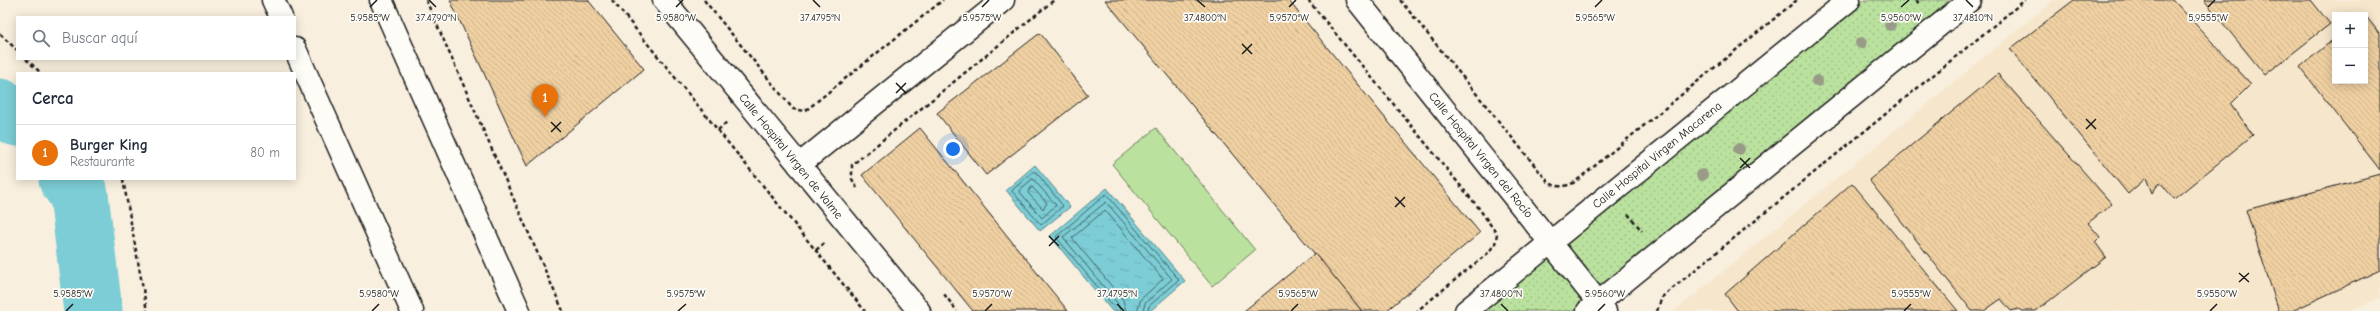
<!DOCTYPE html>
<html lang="es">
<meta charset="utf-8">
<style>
body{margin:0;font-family:"Comic Neue",sans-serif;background:#f2f2f3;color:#1f2937}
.controls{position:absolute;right:12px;top:12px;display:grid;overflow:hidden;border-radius:0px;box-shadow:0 2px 10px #0003}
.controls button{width:36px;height:36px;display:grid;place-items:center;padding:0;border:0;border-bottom:1px solid #e0e1e3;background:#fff;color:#1f2937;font:20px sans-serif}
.you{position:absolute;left:953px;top:149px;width:14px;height:14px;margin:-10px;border:3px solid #fff;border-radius:50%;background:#1a73e8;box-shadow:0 0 0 6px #1a73e833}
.badge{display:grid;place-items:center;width:26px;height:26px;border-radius:50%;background:#1a73e8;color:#fff;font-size:13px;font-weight:700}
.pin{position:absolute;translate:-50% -33px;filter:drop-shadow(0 1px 2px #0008)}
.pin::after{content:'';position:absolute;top:21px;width:14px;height:12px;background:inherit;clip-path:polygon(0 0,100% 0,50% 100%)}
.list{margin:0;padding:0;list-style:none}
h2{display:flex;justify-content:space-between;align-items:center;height:52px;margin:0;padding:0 16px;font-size:17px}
h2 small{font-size:13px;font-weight:400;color:#747a83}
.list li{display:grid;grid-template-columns:26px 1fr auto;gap:12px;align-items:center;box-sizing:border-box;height:56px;padding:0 16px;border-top:1px solid #e0e1e3}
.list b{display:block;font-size:15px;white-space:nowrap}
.list p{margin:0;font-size:13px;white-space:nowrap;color:#747a83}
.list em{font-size:13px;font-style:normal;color:#747a83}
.icon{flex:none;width:22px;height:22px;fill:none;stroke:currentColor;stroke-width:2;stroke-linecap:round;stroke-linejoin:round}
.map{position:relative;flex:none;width:2380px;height:311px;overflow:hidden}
.search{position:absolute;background:#fff;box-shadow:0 2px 10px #0003;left:16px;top:16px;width:280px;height:44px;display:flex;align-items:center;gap:10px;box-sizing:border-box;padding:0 14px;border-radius:0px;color:#747a83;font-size:15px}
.panel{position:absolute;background:#fff;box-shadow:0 2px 10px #0003;left:16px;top:72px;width:280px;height:108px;border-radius:0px}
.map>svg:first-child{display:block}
.built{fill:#f6e6cc;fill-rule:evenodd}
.grass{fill:url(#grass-dots);stroke:#6b7f5d}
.park{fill:#bae29e;stroke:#6b7f5d}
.water{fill:url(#water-ripples);stroke:#56868b}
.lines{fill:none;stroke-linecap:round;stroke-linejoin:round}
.shore{stroke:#426366;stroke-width:1}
.river{stroke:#7ccdd5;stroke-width:59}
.building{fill:url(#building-back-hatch);stroke:#1c1c1c}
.minor-casing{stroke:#1c1c1c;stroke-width:25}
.major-casing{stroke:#1c1c1c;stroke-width:25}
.path{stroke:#1c1c1c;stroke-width:2.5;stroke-dasharray:4 3;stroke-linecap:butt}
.minor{stroke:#fdfcf7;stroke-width:22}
.major{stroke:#fdfcf7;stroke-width:22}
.tree{fill:#999b89}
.ticks{fill:none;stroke:#1c1c1c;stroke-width:1.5}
.labels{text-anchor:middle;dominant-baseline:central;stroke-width:3.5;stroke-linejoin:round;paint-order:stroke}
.street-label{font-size:12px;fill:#1c1c1c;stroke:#fdfcf7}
.ticks-label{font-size:10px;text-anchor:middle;fill:#1c1c1c;stroke:#fdfcf7;stroke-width:3.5;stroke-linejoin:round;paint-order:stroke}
</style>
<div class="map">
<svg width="2380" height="311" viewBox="0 0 2380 311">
<defs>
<pattern id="grass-dots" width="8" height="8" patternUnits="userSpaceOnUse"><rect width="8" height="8" fill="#bae29e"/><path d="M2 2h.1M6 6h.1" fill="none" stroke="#9fc188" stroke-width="1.8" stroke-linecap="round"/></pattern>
<pattern id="water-ripples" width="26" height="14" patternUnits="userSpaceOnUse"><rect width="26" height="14" fill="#7ccdd5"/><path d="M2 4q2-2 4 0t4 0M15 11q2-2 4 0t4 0" fill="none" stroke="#6bafb6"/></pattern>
<pattern id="building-back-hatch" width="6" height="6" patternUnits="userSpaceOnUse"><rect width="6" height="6" fill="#efd0a2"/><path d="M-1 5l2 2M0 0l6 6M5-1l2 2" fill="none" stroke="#ccb28b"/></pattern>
</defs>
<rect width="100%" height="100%" fill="#f9efde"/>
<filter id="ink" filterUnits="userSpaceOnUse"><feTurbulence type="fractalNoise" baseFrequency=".025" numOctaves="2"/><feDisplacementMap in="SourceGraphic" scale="8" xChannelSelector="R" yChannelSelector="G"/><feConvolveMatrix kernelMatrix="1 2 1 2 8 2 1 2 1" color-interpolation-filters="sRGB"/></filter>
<g filter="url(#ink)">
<!-- built -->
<path class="built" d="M2054 0H2380V298L2348 311H1675ZM2335 15H2365V81H2335Z"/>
<!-- grass -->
<polygon class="grass" points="1849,0 1970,0 1588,311 1466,311"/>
<!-- park -->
<polygon class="park" points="1156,128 1255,250 1212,286 1112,164"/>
<!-- water -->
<g class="water">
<polygon points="1035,165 1070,207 1040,231 1006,190"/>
<polygon points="1107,188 1185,281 1150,311 1112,311 1050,236"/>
</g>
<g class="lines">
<!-- shore -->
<g class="shore">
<polygon points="1033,172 1036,172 1063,206 1041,225 1012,191"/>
<polygon points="1033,179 1056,205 1042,218 1019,191"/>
<polygon points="1032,187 1047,203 1043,209 1028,193"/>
<polyline points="1115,311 1114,307 1056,237 1106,194 1179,280 1149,306 1148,311"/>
<polyline points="1120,311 1118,304 1063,237 1106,202 1172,279 1145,303 1143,311"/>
<polyline points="1126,311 1123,300 1072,238 1105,210 1163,279 1141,299 1137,311"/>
</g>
<!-- river -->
<g class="river">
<polyline points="0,108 17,117"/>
<polyline points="68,179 79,195 93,311"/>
</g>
</g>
<!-- building -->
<g class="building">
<polygon points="450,0 588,0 644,69 527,166"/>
<polygon points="1105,0 1288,0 1480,233 1386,311 1362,311"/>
<polygon points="2074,0 2173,0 2251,84 2231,104 2253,135 2174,199 2160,182 2152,193 2146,178 2128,194 2010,49"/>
<polygon points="2204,0 2311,0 2330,24 2265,75"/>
<polygon points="2365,15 2380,34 2380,170 2300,67 2335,38 2335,81 2365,81"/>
<polygon points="1040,33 1088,95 986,175 937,113"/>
<polygon points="1998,74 2112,204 2088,223 2100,237 2095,242 2106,257 2036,311 2021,311 2019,309 2011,311 2001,299 1984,311 1972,311 1869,180"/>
<polygon points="920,128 1068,311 973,311 862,175"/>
<polygon points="2380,174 2380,270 2292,311 2279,311 2246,210"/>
<polygon points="1852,183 1958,311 1738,311 1725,294"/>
<polygon points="1315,253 1362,311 1244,311"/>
</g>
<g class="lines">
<!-- minor casing -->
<g class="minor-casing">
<g id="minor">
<polyline points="664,0 919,311"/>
<polyline points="1357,0 1605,311"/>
<polyline points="799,165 1003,0"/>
<polyline points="1466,311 1849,0"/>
<polyline points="1588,311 1970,0"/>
</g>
</g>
<!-- major casing -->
<g class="major-casing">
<g id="major">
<polyline points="273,0 281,17"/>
<polyline points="381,0 519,311"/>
<polyline points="295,49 412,311"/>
</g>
</g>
<!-- path -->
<g class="path">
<polyline points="426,0 563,311"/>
<polyline points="612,0 865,311"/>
<polyline points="704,0 793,109 805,111 943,0"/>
<polyline points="1308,0 1478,207 1497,234 1495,244 1488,253 1417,311"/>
<path d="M1400 0 1549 183C1559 188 1565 187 1575 182L1797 0"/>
<polyline points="1916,0 1920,5"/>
<polyline points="0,34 17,50"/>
<polyline points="26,59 41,73"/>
<polyline points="718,130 728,121"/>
<polyline points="123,179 147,311"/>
<polyline points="857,188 852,179 852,165 1054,0"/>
<polyline points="1628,214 1642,231"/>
<polyline points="816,250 826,242"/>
<polyline points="944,294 957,311"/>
<polyline points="1657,311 1662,297 2025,0"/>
</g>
<!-- minor -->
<use href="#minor" class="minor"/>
<!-- major -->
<use href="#major" class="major"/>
</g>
<!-- trees -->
<g class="tree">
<circle cx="1890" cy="25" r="6"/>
<circle cx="1861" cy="43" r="6"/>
<circle cx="1817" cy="81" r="6"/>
<circle cx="1739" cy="149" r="6"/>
<circle cx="1702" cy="175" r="6"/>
</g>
</g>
<!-- ticks -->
<path class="ticks" d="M429 0 436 7M813 0 820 7M1197 0 1205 7M1966 0 1973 7M370 7 377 0M676 7 683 0M982 7 989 0M1289 7 1296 0M1595 7 1602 0M1901 7 1909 0M2208 7 2215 0M1242 44 1252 54M1242 54 1252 44M896 83 906 93M896 93 906 83M2086 119 2096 129M551 122 561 132M2086 129 2096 119M551 132 561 122M1740 158 1750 168M1740 168 1750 158M1395 197 1405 207M1395 207 1405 197M1049 236 1059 246M1049 246 1059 236M2239 273 2249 282M2239 282 2249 273M1117 304 1124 311M1501 304 1508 311M66 311 73 304M372 311 379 304M678 311 686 304M985 311 992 304M1291 311 1298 304M1598 311 1605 304M1904 311 1911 304M2210 311 2217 304"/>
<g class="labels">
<!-- street labels -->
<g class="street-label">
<text transform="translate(1481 155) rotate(51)">Calle Hospital Virgen del Rocío</text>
<text transform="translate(1657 155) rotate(-39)">Calle Hospital Virgen Macarena</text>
<text transform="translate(791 156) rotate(51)">Calle Hospital Virgen de Valme</text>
</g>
</g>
<g class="ticks-label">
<text x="370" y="21">5.9585°W</text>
<text x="436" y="21">37.4790°N</text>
<text x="676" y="21">5.9580°W</text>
<text x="820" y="21">37.4795°N</text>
<text x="982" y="21">5.9575°W</text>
<text x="1205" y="21">37.4800°N</text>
<text x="1289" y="21">5.9570°W</text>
<text x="1595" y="21">5.9565°W</text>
<text x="1901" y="21">5.9560°W</text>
<text x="1973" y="21">37.4810°N</text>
<text x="2208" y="21">5.9555°W</text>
<text x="73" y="297">5.9585°W</text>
<text x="379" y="297">5.9580°W</text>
<text x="686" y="297">5.9575°W</text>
<text x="992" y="297">5.9570°W</text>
<text x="1117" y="297">37.4795°N</text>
<text x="1298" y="297">5.9565°W</text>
<text x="1501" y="297">37.4800°N</text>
<text x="1605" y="297">5.9560°W</text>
<text x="1911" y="297">5.9555°W</text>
<text x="2217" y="297">5.9550°W</text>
</g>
</svg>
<div class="controls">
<button>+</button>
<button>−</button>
</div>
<div class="you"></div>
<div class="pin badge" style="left:545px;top:117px;background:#e8710a">1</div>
<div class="search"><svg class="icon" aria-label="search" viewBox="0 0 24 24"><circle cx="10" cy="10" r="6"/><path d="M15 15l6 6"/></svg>Buscar aquí</div>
<section class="panel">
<h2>Cerca<small></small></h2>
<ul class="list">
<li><span class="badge" style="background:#e8710a">1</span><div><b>Burger King</b><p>Restaurante</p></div><em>80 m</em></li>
</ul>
</section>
</div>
